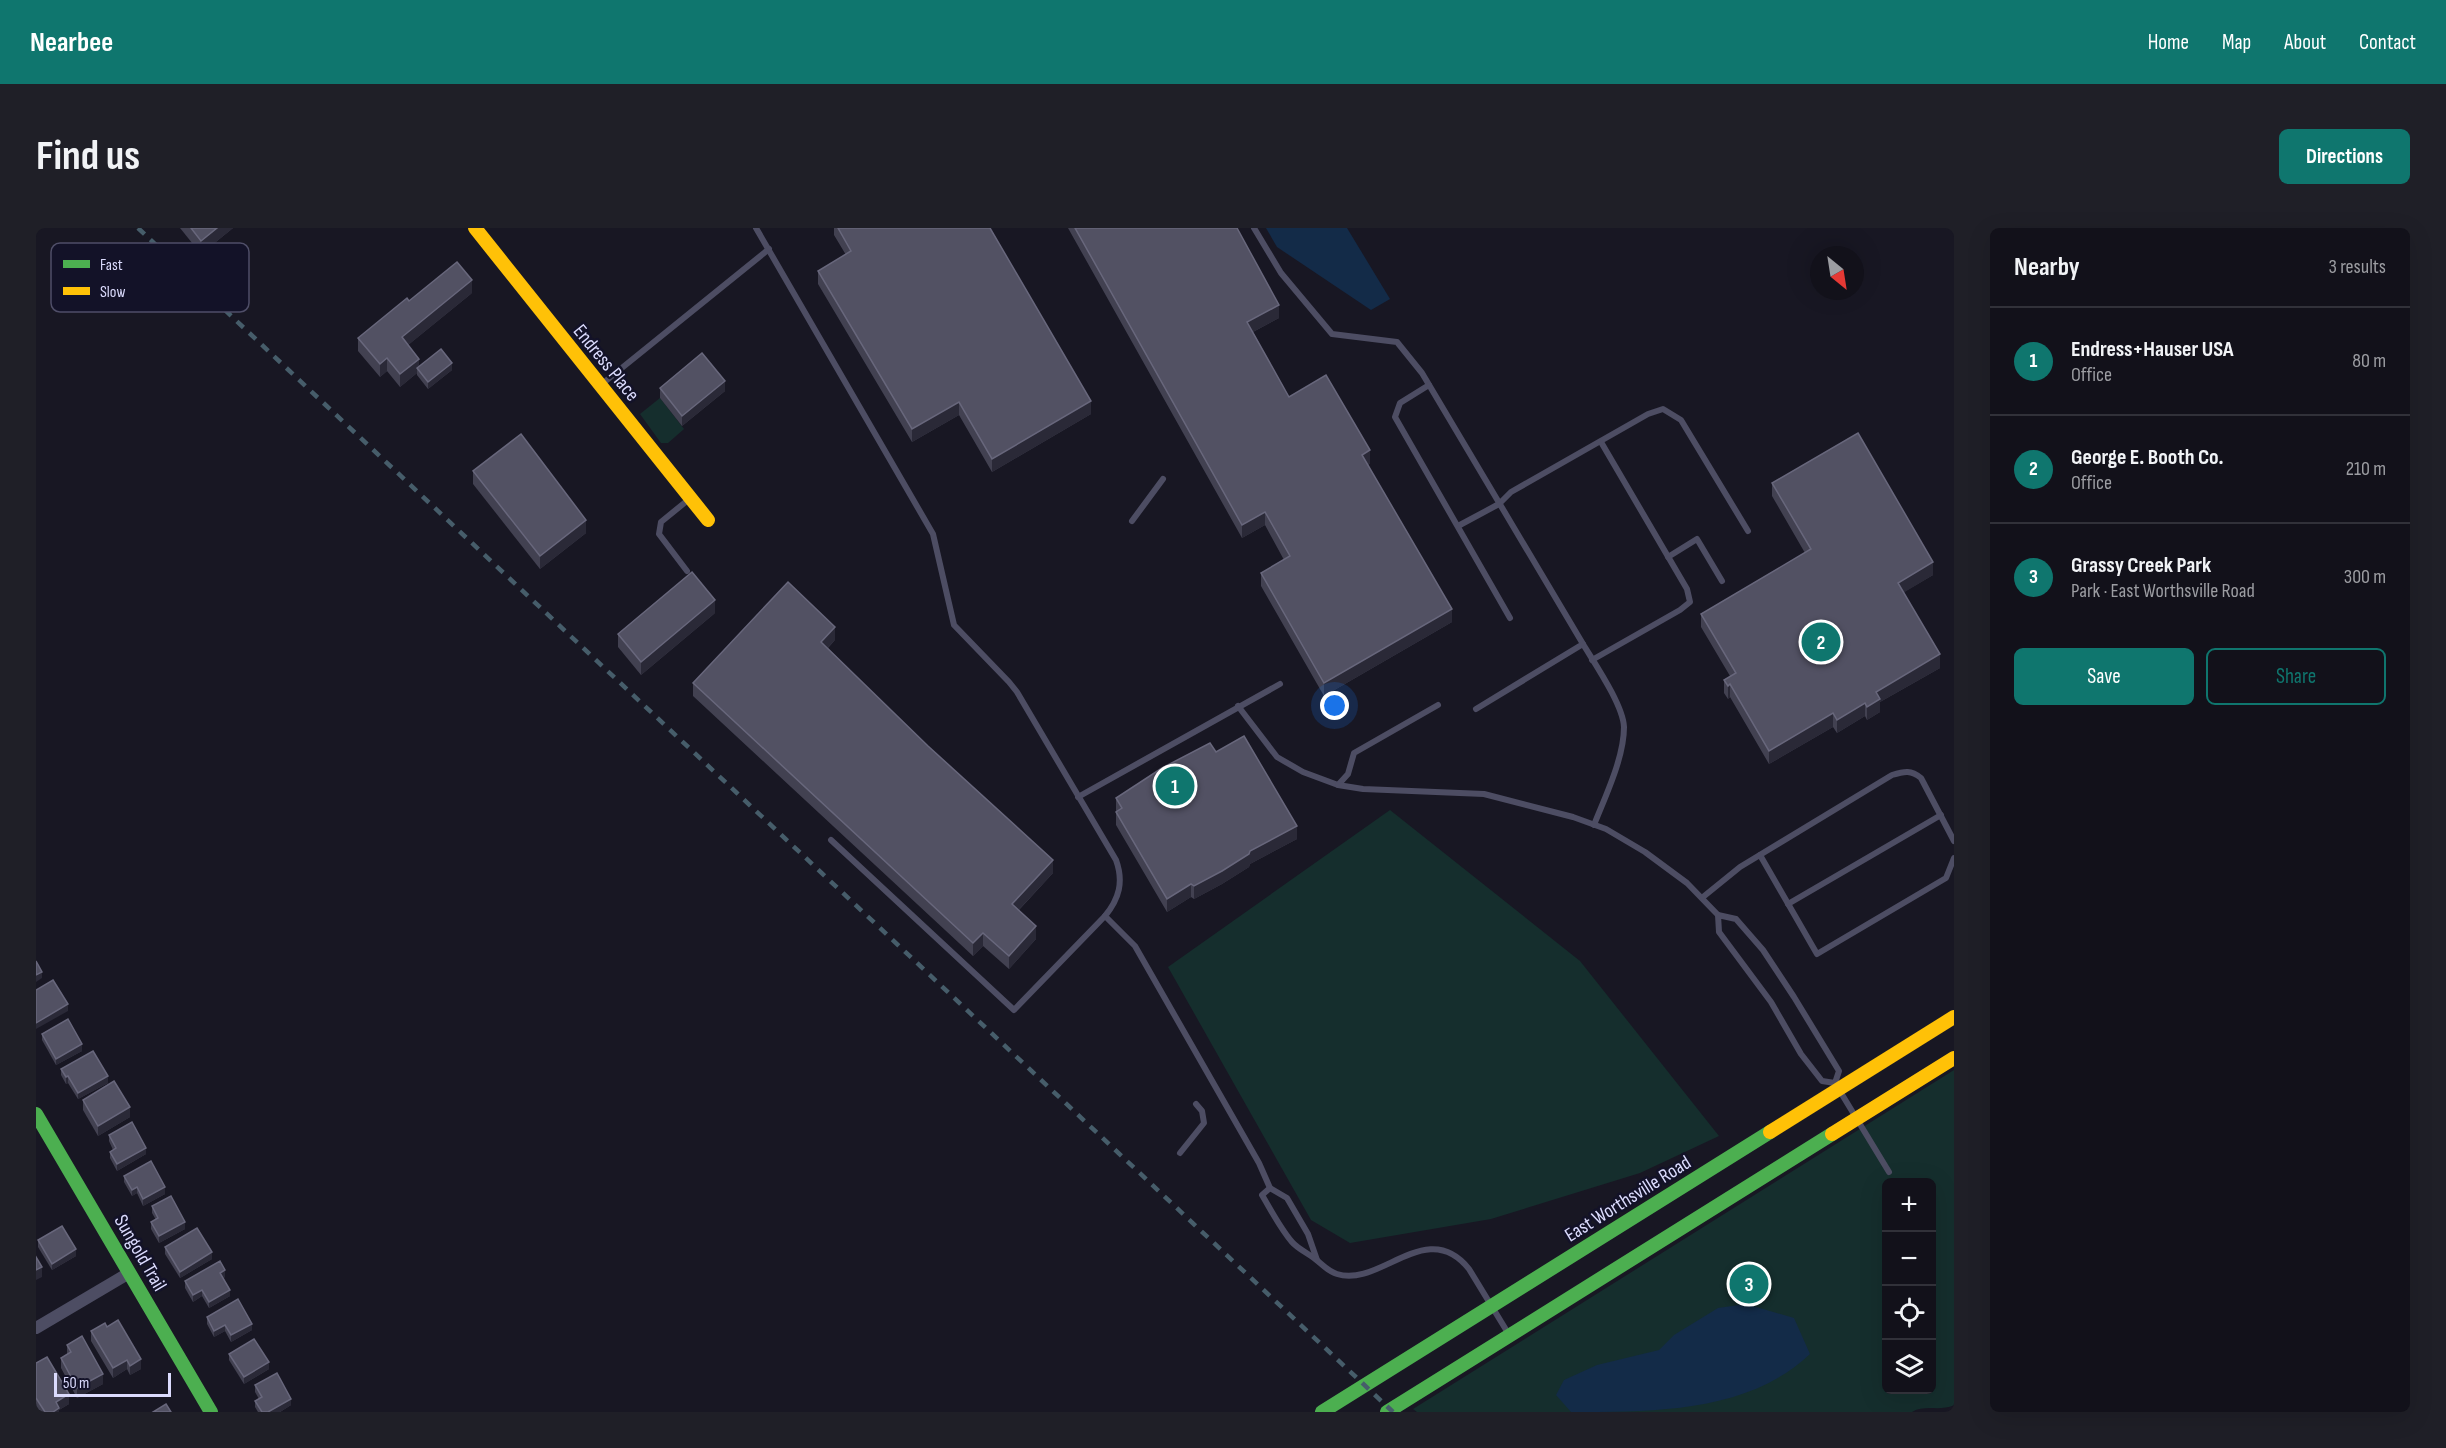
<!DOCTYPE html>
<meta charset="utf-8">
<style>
body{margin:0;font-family:"Sofia Sans Condensed",sans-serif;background:#1f1f27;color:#f1f3f6}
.controls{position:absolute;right:18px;bottom:18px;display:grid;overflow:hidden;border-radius:9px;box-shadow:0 6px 24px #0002}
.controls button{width:54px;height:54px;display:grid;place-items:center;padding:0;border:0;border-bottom:2px solid #313139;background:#12111a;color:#f1f3f6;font:30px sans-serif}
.compass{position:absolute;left:1774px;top:18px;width:54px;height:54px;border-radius:50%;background:#12111a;box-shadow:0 6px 24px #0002;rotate:150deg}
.scale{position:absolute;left:18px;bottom:15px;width:117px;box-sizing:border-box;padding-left:6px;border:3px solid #dbdbfd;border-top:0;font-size:16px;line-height:21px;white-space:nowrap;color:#dbdbfd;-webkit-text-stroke:4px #131228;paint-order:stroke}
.you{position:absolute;left:1299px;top:478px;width:21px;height:21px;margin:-15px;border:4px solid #fff;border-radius:50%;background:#1a73e8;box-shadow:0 0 0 9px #1a73e833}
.badge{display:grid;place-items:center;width:39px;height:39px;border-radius:50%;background:#0f766e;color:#fff;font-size:20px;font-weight:700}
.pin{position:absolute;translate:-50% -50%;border:3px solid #fff;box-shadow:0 2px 6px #0006}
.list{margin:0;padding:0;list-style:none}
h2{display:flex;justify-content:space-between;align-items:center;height:78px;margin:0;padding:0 24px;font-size:26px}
h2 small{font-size:20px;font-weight:400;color:#9c9da2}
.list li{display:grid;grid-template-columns:39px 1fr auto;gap:18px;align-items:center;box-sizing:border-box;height:108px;padding:0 24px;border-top:2px solid #313139}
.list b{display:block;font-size:22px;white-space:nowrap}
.list p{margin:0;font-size:20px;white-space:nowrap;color:#9c9da2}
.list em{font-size:20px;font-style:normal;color:#9c9da2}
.actions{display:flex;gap:12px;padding:18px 24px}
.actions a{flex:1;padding:14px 0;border:2px solid #0f766e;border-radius:9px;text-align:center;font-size:21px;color:#0f766e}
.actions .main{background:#0f766e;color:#fff}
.icon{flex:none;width:33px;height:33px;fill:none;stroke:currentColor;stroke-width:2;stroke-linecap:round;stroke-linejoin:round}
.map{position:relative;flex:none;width:1918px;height:1184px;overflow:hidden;border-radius:9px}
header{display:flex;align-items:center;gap:36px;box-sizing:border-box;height:84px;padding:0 30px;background:#0f766e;color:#fff}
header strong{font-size:28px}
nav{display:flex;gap:33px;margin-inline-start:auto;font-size:21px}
.intro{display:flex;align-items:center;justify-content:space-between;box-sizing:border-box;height:144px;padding:0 36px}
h1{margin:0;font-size:42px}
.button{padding:15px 27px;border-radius:9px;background:#0f766e;color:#fff;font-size:21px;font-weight:700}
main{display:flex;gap:36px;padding:0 36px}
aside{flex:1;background:#12111a;border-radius:9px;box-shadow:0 6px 24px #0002}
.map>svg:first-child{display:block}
.green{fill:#152e2d;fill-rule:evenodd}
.water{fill:#132b48}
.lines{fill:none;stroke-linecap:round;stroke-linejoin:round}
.lane{stroke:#4d4d63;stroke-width:6}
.street{stroke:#4d4d63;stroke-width:12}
.fast{stroke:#4caf50;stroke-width:14}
.slow{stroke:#ffc107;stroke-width:14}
.rail{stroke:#465d6a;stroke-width:4.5;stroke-dasharray:9 8;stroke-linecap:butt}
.wall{fill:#424151}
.shaded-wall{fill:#2a2937}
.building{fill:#525163;stroke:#68677c;stroke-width:1.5}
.labels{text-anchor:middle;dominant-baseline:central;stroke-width:5;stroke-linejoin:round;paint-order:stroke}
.street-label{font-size:20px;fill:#dbdbfd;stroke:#131228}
.key{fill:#131228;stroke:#4f4e68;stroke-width:1.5}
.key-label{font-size:16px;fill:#dbdbfd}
</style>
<header>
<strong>Nearbee</strong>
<nav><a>Home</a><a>Map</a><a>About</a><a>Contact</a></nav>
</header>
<div class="intro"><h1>Find us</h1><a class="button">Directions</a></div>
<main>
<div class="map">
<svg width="1918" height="1184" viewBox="0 0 1918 1184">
<rect width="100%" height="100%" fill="#181723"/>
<!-- green -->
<g class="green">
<polygon points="624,170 648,201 632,215 625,215 604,186"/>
<polygon points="1354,582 1544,733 1683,908 1604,945 1455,991 1314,1015 1275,992 1132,739"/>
<path d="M1918 842V1177C1904 1184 1889 1176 1876 1184H1381L1377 1181ZM1850 954H1896V1162H1850Z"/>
</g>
<!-- water -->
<g class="water">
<polygon points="1230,0 1311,0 1354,71 1335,82 1241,19"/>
<path d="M1710 1076 1758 1090 1774 1126C1713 1184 1620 1184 1535 1184L1520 1167 1528 1152 1561 1137 1623 1122 1638 1107 1682 1080Z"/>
</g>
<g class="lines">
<!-- lane -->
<g class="lane">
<path d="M720 0 897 306 918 397 973 454 981 464 1080 632C1088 654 1083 671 1069 688L1099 718 1223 935 1234 960 1251 970 1272 1006 1281 1032"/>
<polyline points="1218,0 1245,45 1296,106 1361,114 1386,145 1547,416 1440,481"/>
<polyline points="566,156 733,21"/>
<polyline points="1393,157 1364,175 1359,189 1474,390"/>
<polyline points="1096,293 1127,251"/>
<polyline points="1422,298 1463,276 1475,264 1612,186 1627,181 1645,192 1712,303"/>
<polyline points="1632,329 1661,311 1686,353"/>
<polyline points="651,343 623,306 625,294 652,272"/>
<path d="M1547 416C1559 436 1587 477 1588 499 1588 530 1569 569 1558 597"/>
<polyline points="1556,432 1644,382 1654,374 1651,361 1565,214"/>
<polyline points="1202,478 1241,529 1267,544 1302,557 1312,546 1318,525 1402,477"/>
<polyline points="1302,557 1327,561 1448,566 1537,589 1570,601 1609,624 1651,655 1682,687"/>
<polyline points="1042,569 1244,456"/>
<polyline points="795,612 978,782 1069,688"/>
<polyline points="1724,627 1781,726 1910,650 1918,630"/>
<path d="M1667 669 1704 639 1856 547C1869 543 1875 542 1885 550L1918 613"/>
<polyline points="1752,676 1905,587"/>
<polyline points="1799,855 1786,853 1765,826 1735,774 1683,704 1682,687 1700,691 1727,722 1758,769 1803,843 1799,855 1853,944"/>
<polyline points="1144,925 1168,895 1166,883 1160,876"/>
<path d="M1234 960 1226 967C1235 982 1244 1000 1256 1014 1261 1020 1271 1025 1278 1030 1286 1036 1291 1043 1301 1046 1344 1060 1391 988 1433 1041L1472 1105"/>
</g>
<!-- street -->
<polyline class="street" points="0,1100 93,1045"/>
<!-- fast -->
<g class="fast">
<polyline points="0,886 175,1184"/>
<polyline points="1286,1184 1734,904"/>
<polyline points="1351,1184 1796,906"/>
</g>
<!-- slow -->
<g class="slow">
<polyline points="439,0 672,292"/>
<polyline points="1734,904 1918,789"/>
<polyline points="1796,906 1918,830"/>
</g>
<!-- rail -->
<polyline class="rail" points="102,0 1357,1184"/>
</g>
<!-- wall -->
<g class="wall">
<polygon points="144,0 197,0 165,26"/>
<polygon points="798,0 954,0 1055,186 956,244 923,187 876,214 782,56 782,43 810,27 798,7"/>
<polygon points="1032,0 1201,0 1243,90 1217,104 1253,169 1334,235 1332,237 1416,394 1288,468 1225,358 1225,345 1248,332 1229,297 1206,310"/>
<polygon points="436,65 372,117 383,138 416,142 392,161 381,147 381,145 364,159 351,143 344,149 322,123 322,110"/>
<polygon points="624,160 689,163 646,198 624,170"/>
<polygon points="437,243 550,305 504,341 437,256"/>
<polygon points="1736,255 1897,347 1868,364 1904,440 1844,474 1844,484 1831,492 1829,488 1801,505 1797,499 1733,536 1694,469 1692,471 1688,465 1688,452 1694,448 1665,399 1665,386 1769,325 1736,268"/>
<polygon points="679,385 605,447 582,419 582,406"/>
<polygon points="799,412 792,420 1017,645 983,682 1000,711 973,741 947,718 937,728 657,468 657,455"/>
<polygon points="1180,524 1261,611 1214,636 1213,639 1186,656 1158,671 1155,669 1131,684 1080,597 1080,570"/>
<polygon points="6,806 46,823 20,837 6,812"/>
<polygon points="25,841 72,855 42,871 32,855 30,856 25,847"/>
<polygon points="47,872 94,889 62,908 47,882"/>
<polygon points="73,907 110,926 81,943 74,930 74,924 77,922 73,913"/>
<polygon points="88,948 129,966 107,978 101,965 96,968 88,954"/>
<polygon points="116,978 149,1001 123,1015 115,1001 115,994 120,992 116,985"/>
<polygon points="2,1012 40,1028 16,1042 2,1019"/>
<polygon points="129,1019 176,1031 144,1050 129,1026"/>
<polygon points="189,1049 187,1050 194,1068 173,1080 166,1068 157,1074 149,1060 149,1053"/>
<polygon points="171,1089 216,1102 195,1114 189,1103 178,1109 171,1096"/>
<polygon points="71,1099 105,1141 94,1147 91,1141 77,1150 55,1113 55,1103"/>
<polygon points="31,1117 67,1156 41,1170 25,1140 25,1130 31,1126"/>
<polygon points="193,1126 233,1141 208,1156 193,1132"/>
<polygon points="0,1135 33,1176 23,1182 23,1184 3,1184 0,1179"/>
<polygon points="219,1157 255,1177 244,1184 222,1184 219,1179 219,1173 223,1171 219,1164"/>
</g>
<!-- shaded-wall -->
<g class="shaded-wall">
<polygon points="181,0 197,0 165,26 165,13"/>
<polygon points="436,52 436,65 366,122 366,109"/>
<polygon points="1243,77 1243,90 1211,107 1211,94"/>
<polygon points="351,130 351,143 344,149 344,136"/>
<polygon points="383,131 383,143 381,140 381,145 364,159 364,146"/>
<polygon points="416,135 416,142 392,161 392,154"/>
<polygon points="689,153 689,163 646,198 646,188"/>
<polygon points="1055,173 1055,186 956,244 956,231"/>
<polygon points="923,174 923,187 876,214 876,201"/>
<polygon points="1334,222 1334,235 1326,240 1326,227"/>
<polygon points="1229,284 1229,297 1206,310 1206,297"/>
<polygon points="550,292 550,305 504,341 504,328"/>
<polygon points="1897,334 1897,347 1862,368 1862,355"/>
<polygon points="679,372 679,385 605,447 605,434"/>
<polygon points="1416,381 1416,394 1288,468 1288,455"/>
<polygon points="799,399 799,412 785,427 785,414"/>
<polygon points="1904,426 1904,440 1844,474 1844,484 1831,492 1831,479 1840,464"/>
<polygon points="1694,456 1694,469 1692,471 1692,458"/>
<polygon points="1829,475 1829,488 1801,505 1801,492"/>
<polygon points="1797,485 1797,499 1733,536 1733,523"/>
<polygon points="1261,598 1261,611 1214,636 1213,639 1186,656 1158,671 1158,658 1214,623"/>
<polygon points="1017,632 1017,645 976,689 976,676"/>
<polygon points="1155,656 1155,669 1131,684 1131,671"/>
<polygon points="1000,698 1000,711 973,741 973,728"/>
<polygon points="947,705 947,718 937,728 937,715"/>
<polygon points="6,744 6,750 0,754 0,747"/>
<polygon points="32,776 32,783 0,801 0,795"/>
<polygon points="46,816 46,823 20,837 20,831"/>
<polygon points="32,848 32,855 30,856 30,849"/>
<polygon points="72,848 72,855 42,871 42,865"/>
<polygon points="94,879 94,889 62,908 62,898"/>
<polygon points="110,920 110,926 81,943 81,936"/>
<polygon points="101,959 101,965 96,968 96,962"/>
<polygon points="129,959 129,966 107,978 107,971"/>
<polygon points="149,994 149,1001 123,1015 123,1008"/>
<polygon points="40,1021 40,1028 16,1042 16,1036"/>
<polygon points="176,1024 176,1031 144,1050 144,1044"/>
<polygon points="6,1039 6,1049 0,1052 0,1042"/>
<polygon points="189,1042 189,1049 184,1052 184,1045"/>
<polygon points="166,1062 166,1068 157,1074 157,1067"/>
<polygon points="194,1062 194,1068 173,1080 173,1074"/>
<polygon points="216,1096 216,1102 195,1114 195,1107"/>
<polygon points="189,1097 189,1103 178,1109 178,1103"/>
<polygon points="105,1131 105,1141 94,1147 94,1138"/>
<polygon points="91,1132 91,1141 77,1150 77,1140"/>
<polygon points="233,1134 233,1141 208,1156 208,1149"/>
<polygon points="67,1146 67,1156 41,1170 41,1160"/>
<polygon points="33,1166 33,1176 23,1182 23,1184 17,1184 20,1174"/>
<polygon points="255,1171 255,1177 244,1184 232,1184"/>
</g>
<!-- building -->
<g class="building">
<polygon points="155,0 181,0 165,13"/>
<polygon points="802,0 954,0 1055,173 956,231 923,174 876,201 782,43 815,23"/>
<polygon points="1039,0 1201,0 1243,77 1211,94 1253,169 1290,147 1334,222 1326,227 1416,381 1288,455 1225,345 1254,328 1229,284 1206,297"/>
<polygon points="421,34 436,52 366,109 383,131 364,146 351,130 344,136 322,110 371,70 373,73"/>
<polygon points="405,121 416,135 392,154 381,140"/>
<polygon points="666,125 689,153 646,188 624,160"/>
<polygon points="1822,205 1897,334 1862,355 1904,426 1840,464 1844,471 1831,479 1829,475 1801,492 1797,485 1733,523 1694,456 1692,458 1688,452 1700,445 1665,386 1775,321 1736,255"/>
<polygon points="485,206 550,292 504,328 437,243"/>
<polygon points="656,344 679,372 605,434 582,406"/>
<polygon points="752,354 799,399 785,414 892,518 1017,632 976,676 1000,698 973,728 947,705 937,715 657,455"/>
<polygon points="1208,508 1261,598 1214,623 1213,626 1186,643 1158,658 1155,656 1131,671 1080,584 1086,580 1080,570 1126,540 1174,515 1180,524"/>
<polygon points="0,733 6,744 0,747"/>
<polygon points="17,752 32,776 0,795 0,762"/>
<polygon points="32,791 46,816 20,831 6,806"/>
<polygon points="57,823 72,848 42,865 32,848 30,849 25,841"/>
<polygon points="78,853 94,879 62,898 47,872"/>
<polygon points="96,894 110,920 81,936 74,924 80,920 73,907"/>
<polygon points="115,933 129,959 107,971 101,959 96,962 88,948"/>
<polygon points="135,968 149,994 123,1008 115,994 122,990 116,978"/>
<polygon points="26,998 40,1021 16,1036 2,1012"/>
<polygon points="161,1000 176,1024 144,1044 129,1019"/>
<polygon points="0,1029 6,1039 0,1042"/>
<polygon points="184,1033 189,1042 184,1045 194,1062 173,1074 166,1062 157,1067 149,1053"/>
<polygon points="202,1071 216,1096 195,1107 189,1097 178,1103 171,1089"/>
<polygon points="82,1092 105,1131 94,1138 91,1132 77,1140 55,1103 69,1095 71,1099"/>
<polygon points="46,1108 67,1146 41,1160 25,1130 35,1124 31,1117"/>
<polygon points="218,1111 233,1134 208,1149 193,1126"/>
<polygon points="11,1129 33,1166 20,1174 23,1180 17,1184 9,1184 0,1170 0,1135"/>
<polygon points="241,1145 255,1171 232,1184 226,1184 219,1173 226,1169 219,1157"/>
<polygon points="130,1176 135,1184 117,1184"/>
</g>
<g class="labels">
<!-- street labels -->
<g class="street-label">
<text transform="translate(570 135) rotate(51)">Endress Place</text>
<text transform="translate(1592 971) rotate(-32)">East Worthsville Road</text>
<text transform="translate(104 1025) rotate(60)">Sungold Trail</text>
</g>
</g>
<!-- legend -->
<rect x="15" y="15" width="198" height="69" rx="9" class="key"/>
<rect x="27" y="32" width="27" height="8" fill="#4caf50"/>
<rect x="27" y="59" width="27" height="8" fill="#ffc107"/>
<g class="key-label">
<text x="64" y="42">Fast</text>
<text x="64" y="69">Slow</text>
</g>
</svg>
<div class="controls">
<button>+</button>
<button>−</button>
<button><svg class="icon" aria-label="locate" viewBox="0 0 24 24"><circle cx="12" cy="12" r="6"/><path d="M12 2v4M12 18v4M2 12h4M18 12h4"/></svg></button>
<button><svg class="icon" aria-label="layers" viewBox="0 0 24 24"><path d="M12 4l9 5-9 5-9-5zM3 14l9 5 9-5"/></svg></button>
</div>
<svg class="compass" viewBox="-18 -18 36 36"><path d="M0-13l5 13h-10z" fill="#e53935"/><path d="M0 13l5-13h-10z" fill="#9c9da2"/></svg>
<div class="scale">50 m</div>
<div class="you"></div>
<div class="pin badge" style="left:1139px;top:558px">1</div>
<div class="pin badge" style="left:1785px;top:414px">2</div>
<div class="pin badge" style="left:1713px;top:1056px">3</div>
</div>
<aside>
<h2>Nearby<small>3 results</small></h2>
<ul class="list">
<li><span class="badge">1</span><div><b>Endress+Hauser USA</b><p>Office</p></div><em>80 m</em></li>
<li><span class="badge">2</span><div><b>George E. Booth Co.</b><p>Office</p></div><em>210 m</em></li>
<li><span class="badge">3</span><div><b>Grassy Creek Park</b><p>Park · East Worthsville Road</p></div><em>300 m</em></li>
</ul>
<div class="actions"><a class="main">Save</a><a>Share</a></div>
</aside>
</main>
